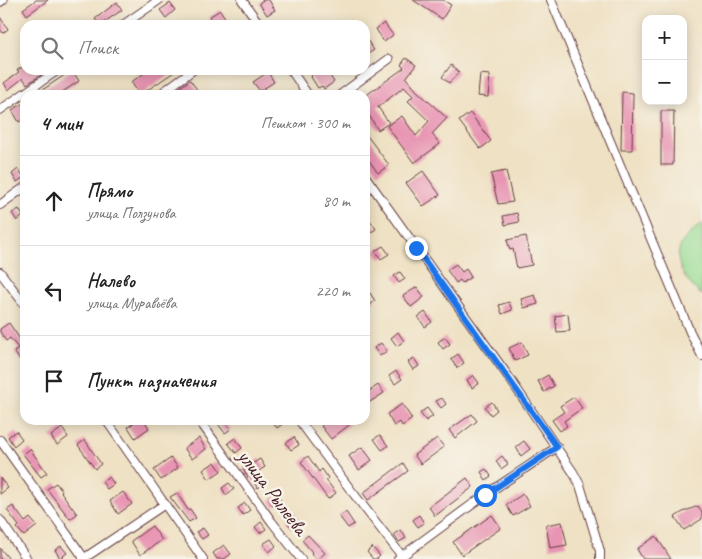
<!DOCTYPE html>
<html lang="ru">
<meta charset="utf-8">
<style>
body{margin:0;font-family:Caveat,sans-serif;background:#f6f6f6;color:#222}
.controls{position:absolute;right:15px;top:15px;display:grid;overflow:hidden;border-radius:10px;box-shadow:0 2px 12px #0003}
.controls button{width:45px;height:45px;display:grid;place-items:center;padding:0;border:0;border-bottom:1px solid #e0e0e0;background:#fff;color:#222;font:25px sans-serif}
.stop{position:absolute;width:15px;height:15px;margin:-11px;border:4px solid #1a73e8;border-radius:50%;background:#fff}
.stop.end{background:#1a73e8;border-color:#fff;box-shadow:0 1px 5px #0008}
.list{margin:0;padding:0;list-style:none}
h2{display:flex;justify-content:space-between;align-items:center;height:65px;margin:0;padding:0 20px;font-size:21px}
h2 small{font-size:16px;font-weight:400;color:#767676}
.list li{display:grid;grid-template-columns:32px 1fr auto;gap:15px;align-items:center;box-sizing:border-box;height:90px;padding:0 20px;border-top:1px solid #e0e0e0}
.list b{display:block;font-size:19px;white-space:nowrap}
.list p{margin:0;font-size:16px;white-space:nowrap;color:#767676}
.list em{font-size:16px;font-style:normal;color:#767676}
.icon{flex:none;width:28px;height:28px;fill:none;stroke:currentColor;stroke-width:2;stroke-linecap:round;stroke-linejoin:round}
.map{position:relative;flex:none;width:702px;height:559px;overflow:hidden}
.search{position:absolute;background:#fff;box-shadow:0 2px 12px #0003;left:20px;top:20px;width:350px;height:55px;display:flex;align-items:center;gap:12px;box-sizing:border-box;padding:0 18px;border-radius:15px;color:#767676;font-size:19px}
.panel{position:absolute;background:#fff;box-shadow:0 2px 12px #0003;left:20px;top:90px;width:350px;height:335px;border-radius:15px}
.map>svg:first-child{display:block}
.green{fill:#96db93;stroke:#707d5f}
.building{fill:#e895b3}
.lines{fill:none;stroke-linecap:round;stroke-linejoin:round}
.minor-casing{stroke:#633c42;stroke-width:10}
.minor{stroke:#fff;stroke-width:8}
.route{stroke:#1a73e8;stroke-width:6}
.labels{text-anchor:middle;dominant-baseline:central;stroke-width:5;stroke-linejoin:round;paint-order:stroke}
.street-label{font-size:21px;fill:#4a1f2b;stroke:#f7f3e8}
</style>
<div class="map">
<svg width="702" height="559" viewBox="0 0 702 559">
<rect width="100%" height="100%" fill="#f7f3e8"/>
<filter id="ink" filterUnits="userSpaceOnUse"><feTurbulence type="fractalNoise" baseFrequency=".02" numOctaves="2"/><feDisplacementMap in="SourceGraphic" scale="10" xChannelSelector="R" yChannelSelector="G"/><feConvolveMatrix kernelMatrix="1 2 1 2 8 2 1 2 1" color-interpolation-filters="sRGB"/></filter>
<filter id="wash" filterUnits="userSpaceOnUse"><feTurbulence type="fractalNoise" baseFrequency=".0096" numOctaves="4" result="noise"/><feDisplacementMap in="SourceGraphic" scale="20" xChannelSelector="R" yChannelSelector="G"/><feGaussianBlur stdDeviation="1.12" result="paint"/><feColorMatrix in="noise" values="0 0 0 0 0 0 0 0 0 0 0 0 0 0 0 0 0 1.4 0 .05"/><feComposite in="paint" operator="in"/></filter>
<g filter="url(#wash)">
<rect width="100%" height="100%" fill="#efe1c4"/>
<!-- green -->
<path class="green" d="M702 223V295C686 283 669 259 684 240 689 234 696 228 702 223Z"/>
<g id="blocks">
<!-- building -->
<g class="building">
<polygon points="36,0 48,0 27,15 23,9"/>
<polygon points="263,0 269,0 275,10 267,15 259,3"/>
<polygon points="413,0 443,0 451,5 442,19"/>
<polygon points="117,2 122,10 100,25 95,19"/>
<polygon points="170,3 175,10 166,18 160,10"/>
<polygon points="220,10 230,25 214,25 209,17"/>
<polygon points="0,17 8,29 3,33 0,29"/>
<polygon points="384,23 393,35 384,42 376,29"/>
<polygon points="365,37 374,50 365,56"/>
<polygon points="406,58 416,65 406,78 417,91 447,118 432,134 440,144 414,163 387,126 402,116 416,136 429,121 408,101 413,96 404,87 378,107 389,123 378,130 365,109 365,96 404,68 401,65"/>
<polygon points="451,65 459,72 449,83 442,77"/>
<polygon points="25,66 25,70 37,70 41,75 27,84 23,78 8,90 4,83 19,72 17,70"/>
<polygon points="72,70 79,81 58,95 35,95"/>
<polygon points="149,70 177,70 140,95 131,82"/>
<polygon points="308,70 326,70 334,82 324,89 322,86 318,88 311,77 312,76"/>
<polygon points="268,72 274,82 260,91 253,82"/>
<polygon points="480,74 490,75 488,97 478,96"/>
<polygon points="190,80 201,95 184,95 179,88"/>
<polygon points="622,92 633,93 632,150 621,150"/>
<polygon points="25,102 25,118 19,122 12,110"/>
<polygon points="661,111 674,111 673,165 661,165"/>
<polygon points="470,113 491,141 480,149 459,121"/>
<polygon points="365,133 389,165 378,173 365,155"/>
<polygon points="18,169 24,177 17,182 12,174"/>
<polygon points="423,171 440,195 423,206 406,183"/>
<polygon points="506,171 513,202 498,204 491,174"/>
<polygon points="19,209 23,216 17,221 12,213"/>
<polygon points="365,213 376,229 365,236"/>
<polygon points="517,213 519,222 505,225 503,216"/>
<polygon points="526,236 532,265 517,268 513,249 510,250 507,240"/>
<polygon points="383,246 389,254 381,259 375,251"/>
<polygon points="456,264 462,272 466,269 471,277 462,283 460,280 456,283 447,270"/>
<polygon points="400,272 405,279 399,283 394,276"/>
<polygon points="417,287 424,297 411,307 403,296"/>
<polygon points="370,293 375,301 367,307 365,303 365,296"/>
<polygon points="535,295 538,304 524,308 521,299"/>
<polygon points="509,302 512,310 502,314 499,305"/>
<polygon points="425,312 432,322 425,327 418,317"/>
<polygon points="568,314 570,331 557,332 555,316"/>
<polygon points="9,323 24,345 25,344 25,357 20,360 14,352 18,348 10,338 6,341 0,332 0,329"/>
<polygon points="398,332 404,341 397,346 391,338"/>
<polygon points="445,337 450,344 443,349 438,342"/>
<polygon points="522,342 528,355 515,361 509,348"/>
<polygon points="381,343 387,351 380,356 374,348"/>
<polygon points="458,354 464,363 457,368 451,359"/>
<polygon points="414,358 419,366 413,370 408,362"/>
<polygon points="396,371 402,379 395,384 389,376"/>
<polygon points="473,375 479,383 472,388 467,380"/>
<polygon points="548,375 554,386 544,392 538,381"/>
<polygon points="378,385 384,393 365,405 365,394"/>
<polygon points="574,397 582,408 564,421 567,426 560,431 552,420 564,412 560,406"/>
<polygon points="442,398 446,404 441,408 436,401"/>
<polygon points="492,402 497,410 491,415 485,407"/>
<polygon points="402,404 412,419 402,426 400,422 394,426 387,414"/>
<polygon points="427,408 433,416 426,421 420,413"/>
<polygon points="472,414 477,421 455,438 449,430"/>
<polygon points="138,420 144,420 149,428 135,438 128,427"/>
<polygon points="215,420 224,420 231,429 225,433"/>
<polygon points="271,420 288,420 277,428"/>
<polygon points="329,420 346,420 349,425 331,439 321,426"/>
<polygon points="62,428 68,437 57,445 51,436"/>
<polygon points="16,431 22,439 14,446 8,437"/>
<polygon points="380,435 388,446 382,450 374,439"/>
<polygon points="294,437 299,445 291,450 286,443"/>
<polygon points="199,438 206,449 192,459 184,448"/>
<polygon points="235,438 242,448 236,453 228,443"/>
<polygon points="437,438 444,447 421,464 414,455"/>
<polygon points="85,440 101,464 95,469 78,445"/>
<polygon points="524,441 530,449 521,456 516,447"/>
<polygon points="362,447 372,460 359,470 349,456"/>
<polygon points="30,449 47,473 41,477 23,454"/>
<polygon points="308,456 319,472 322,469 328,478 326,480 336,493 328,499 301,462"/>
<polygon points="502,456 508,464 501,469 496,461"/>
<polygon points="171,458 178,468 161,480 154,470"/>
<polygon points="260,459 265,467 257,472 265,483 258,488 250,476 248,478 243,469"/>
<polygon points="215,462 221,471 209,479 203,470"/>
<polygon points="403,463 408,471 368,500 363,493"/>
<polygon points="486,469 491,476 486,480 481,472"/>
<polygon points="109,477 114,484 107,489 102,482"/>
<polygon points="0,478 8,488 0,494"/>
<polygon points="467,478 473,487 435,516 429,507"/>
<polygon points="56,483 62,491 61,492 77,514 70,519 47,489"/>
<polygon points="229,483 234,489 226,495 222,488"/>
<polygon points="123,492 132,504 118,514 110,501"/>
<polygon points="177,493 188,510 190,509 196,518 189,522 170,497"/>
<polygon points="523,494 530,506 513,516 506,505"/>
<polygon points="277,495 282,502 274,507 270,501"/>
<polygon points="245,503 250,510 243,515 238,508"/>
<polygon points="13,506 25,522 30,518 37,526 24,536 17,528 19,526 7,510"/>
<polygon points="698,506 702,512 702,519 684,530 675,517 683,512"/>
<polygon points="346,512 354,524 348,528 339,516"/>
<polygon points="293,515 299,522 292,528 286,521"/>
<polygon points="419,515 424,523 418,527 413,520"/>
<polygon points="492,515 501,528 462,555 453,542"/>
<polygon points="261,522 266,529 260,533 255,527"/>
<polygon points="562,522 567,545 550,548 546,525"/>
<polygon points="152,526 162,540 140,555 131,541"/>
<polygon points="203,528 208,535 202,539 196,532"/>
<polygon points="401,530 406,538 399,542 394,534"/>
<polygon points="308,535 325,553 318,559 316,559 311,553 312,552 302,540"/>
<polygon points="656,536 671,559 643,559 637,549"/>
<polygon points="271,539 276,546 269,552 263,544"/>
<polygon points="224,545 231,554 224,559 217,559 213,553"/>
<polygon points="61,546 67,553 60,558 55,550"/>
<polygon points="372,547 380,556 377,559 373,559 367,552"/>
<polygon points="0,548 9,559 0,559"/>
</g>
</g>
</g>
<g filter="url(#ink)">
<use href="#blocks" fill-opacity="0" stroke="#633c42" stroke-width="1"/>
<g class="lines">
<!-- minor casing -->
<g class="minor-casing">
<g id="minor">
<polyline points="242,0 260,25"/>
<polyline points="551,0 690,332 702,356"/>
<polyline points="0,2 3,0"/>
<polyline points="123,25 159,0"/>
<polyline points="291,70 308,95"/>
<polyline points="159,95 193,70"/>
<polyline points="340,95 389,59"/>
<polyline points="0,110 58,70"/>
<polyline points="365,176 508,376 573,472 580,485 600,551 600,559"/>
<polyline points="0,205 25,187"/>
<polyline points="0,272 25,305"/>
<polyline points="106,420 203,559"/>
<polyline points="199,420 272,522 301,559"/>
<polyline points="299,420 350,489 402,556"/>
<polyline points="0,440 84,558"/>
<polyline points="0,520 27,559"/>
<polyline points="83,559 165,504"/>
<polyline points="398,559 485,495 557,447"/>
</g>
</g>
<!-- minor -->
<use href="#minor" class="minor"/>
</g>
</g>
<g class="lines" filter="url(#ink)">
<!-- route -->
<polyline class="route" points="416,248 557,447 485,495"/>
</g>
<g class="labels">
<!-- street labels -->
<g class="street-label">
<text transform="translate(273 492) rotate(53)">улица Рылеева</text>
</g>
</g>
</svg>
<div class="controls">
<button>+</button>
<button>−</button>
</div>
<div class="stop" style="left:485px;top:495px"></div>
<div class="stop end" style="left:416px;top:248px"></div>
<div class="search"><svg class="icon" aria-label="search" viewBox="0 0 24 24"><circle cx="10" cy="10" r="6"/><path d="M15 15l6 6"/></svg>Поиск</div>
<section class="panel">
<h2>4 мин<small>Пешком · 300 m</small></h2>
<ul class="list">
<li><svg class="icon" aria-label="ahead" viewBox="0 0 24 24"><path d="M12 20V5M6 11l6-6 6 6"/></svg><div><b>Прямо</b><p>улица Ползунова</p></div><em>80 m</em></li>
<li><svg class="icon" aria-label="left" viewBox="0 0 24 24"><path d="M17 20v-9H6M10 6l-5 5 5 5"/></svg><div><b>Налево</b><p>улица Муравьёва</p></div><em>220 m</em></li>
<li><svg class="icon" aria-label="arrive" viewBox="0 0 24 24"><path d="M6 21V4h12l-3 4 3 4H6"/></svg><div><b>Пункт назначения</b></div></li>
</ul>
</section>
</div>
